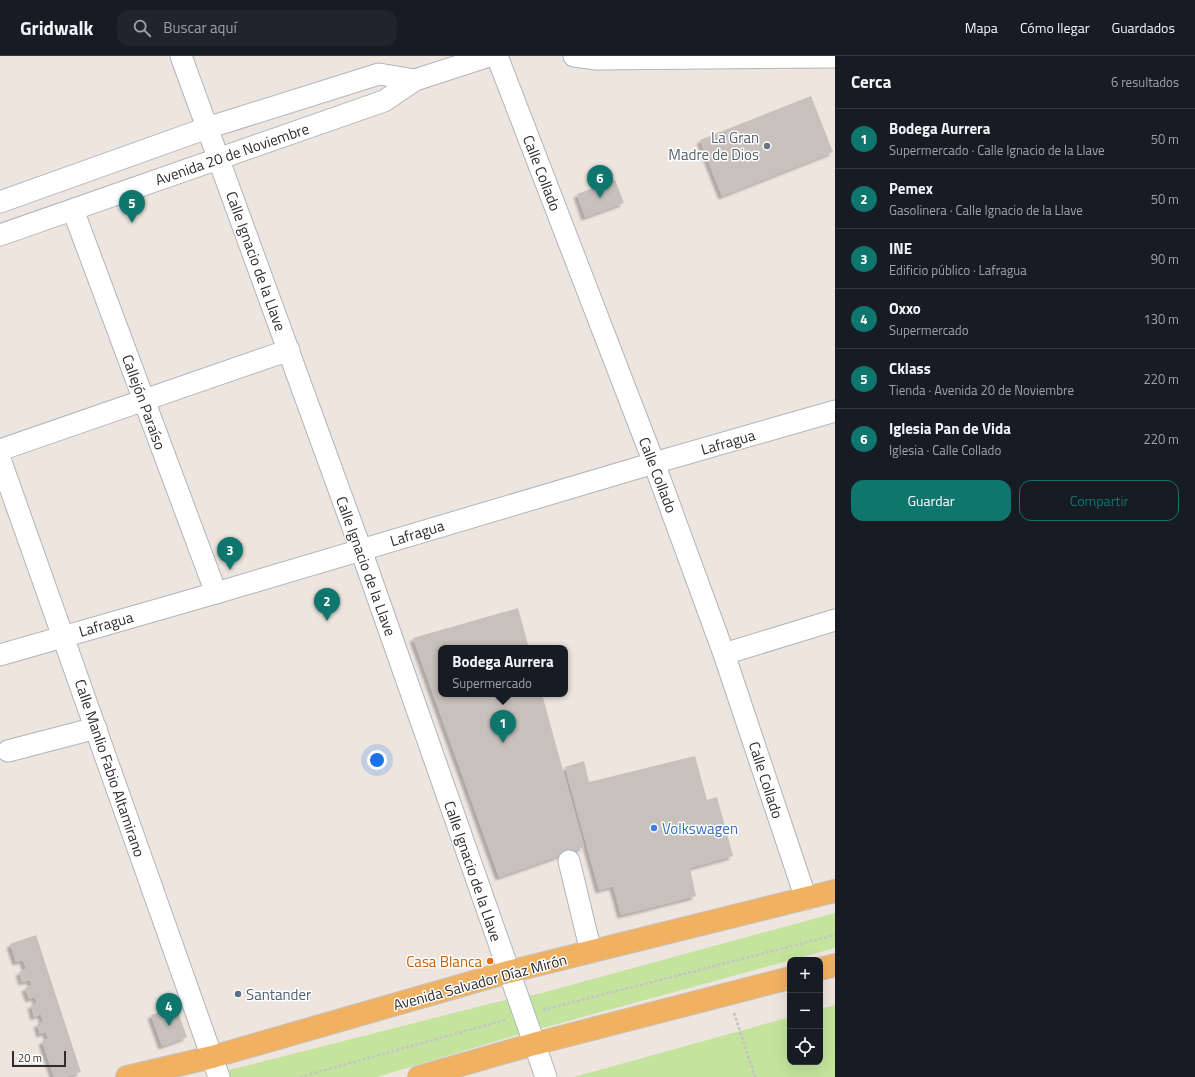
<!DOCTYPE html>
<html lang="es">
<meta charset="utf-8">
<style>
body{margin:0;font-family:"Titillium Web",sans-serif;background:#20242c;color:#f1f3f6}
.controls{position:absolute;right:12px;bottom:12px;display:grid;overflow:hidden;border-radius:8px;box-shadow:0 4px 16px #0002}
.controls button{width:36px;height:36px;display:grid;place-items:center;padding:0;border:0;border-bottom:1px solid #363941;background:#171b24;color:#f1f3f6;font:20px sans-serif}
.scale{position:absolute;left:12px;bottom:10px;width:54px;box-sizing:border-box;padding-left:4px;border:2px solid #2d2d2d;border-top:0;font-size:11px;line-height:14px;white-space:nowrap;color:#2d2d2d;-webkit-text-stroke:3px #fff;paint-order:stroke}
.you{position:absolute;left:377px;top:704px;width:14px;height:14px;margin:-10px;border:3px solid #fff;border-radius:50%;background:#1a73e8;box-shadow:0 0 0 6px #1a73e833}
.badge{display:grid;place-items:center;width:26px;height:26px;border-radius:50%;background:#0f766e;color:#fff;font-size:13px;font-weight:700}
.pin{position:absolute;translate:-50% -33px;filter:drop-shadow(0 1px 2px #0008)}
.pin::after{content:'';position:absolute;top:21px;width:14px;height:12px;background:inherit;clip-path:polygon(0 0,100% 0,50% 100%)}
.popup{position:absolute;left:438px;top:589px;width:130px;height:52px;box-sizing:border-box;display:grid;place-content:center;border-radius:8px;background:#171b24;filter:drop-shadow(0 1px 3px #0005);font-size:13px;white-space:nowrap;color:#9ea1a6}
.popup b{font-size:15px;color:#f1f3f6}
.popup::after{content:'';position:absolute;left:50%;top:100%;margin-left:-8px;border:8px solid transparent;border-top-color:#171b24}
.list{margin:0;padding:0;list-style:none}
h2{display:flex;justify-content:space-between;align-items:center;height:52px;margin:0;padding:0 16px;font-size:17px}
h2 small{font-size:13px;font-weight:400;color:#9ea1a6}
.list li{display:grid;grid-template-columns:26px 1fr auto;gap:12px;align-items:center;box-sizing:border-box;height:60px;padding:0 16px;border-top:1px solid #363941}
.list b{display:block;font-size:15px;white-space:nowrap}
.list p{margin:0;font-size:13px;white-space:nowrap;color:#9ea1a6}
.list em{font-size:13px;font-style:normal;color:#9ea1a6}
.actions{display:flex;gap:8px;padding:12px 16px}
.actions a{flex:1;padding:9px 0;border:1px solid #0f766e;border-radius:12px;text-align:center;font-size:14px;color:#0f766e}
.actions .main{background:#0f766e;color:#fff}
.icon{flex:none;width:22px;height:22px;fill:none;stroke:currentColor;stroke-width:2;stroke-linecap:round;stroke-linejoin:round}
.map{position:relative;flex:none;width:835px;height:1021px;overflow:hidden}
header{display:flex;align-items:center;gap:24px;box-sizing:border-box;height:56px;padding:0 20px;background:#171b24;border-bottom:1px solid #363941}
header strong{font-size:19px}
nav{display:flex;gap:22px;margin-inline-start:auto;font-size:14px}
.search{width:280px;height:36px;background:#20242c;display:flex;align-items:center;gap:10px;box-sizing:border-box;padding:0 14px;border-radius:12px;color:#9ea1a6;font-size:15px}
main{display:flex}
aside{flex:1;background:#171b24}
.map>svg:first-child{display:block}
.green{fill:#c4e49d}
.building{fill:#c7c0bb;filter:url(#shadow)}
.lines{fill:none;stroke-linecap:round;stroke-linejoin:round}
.minor-casing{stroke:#b0b5bd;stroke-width:23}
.major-casing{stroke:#c4c4c4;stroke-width:24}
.path{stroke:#c4c4c4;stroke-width:2.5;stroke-dasharray:3 2;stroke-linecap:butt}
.minor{stroke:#fff;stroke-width:21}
.major{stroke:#f0b162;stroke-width:22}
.worship-dot{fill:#6b7280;stroke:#fff;stroke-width:1.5}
.shop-dot{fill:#3f7fe0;stroke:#fff;stroke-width:1.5}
.food-dot{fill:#e8710a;stroke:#fff;stroke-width:1.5}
.service-dot{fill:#5c6f8a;stroke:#fff;stroke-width:1.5}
.labels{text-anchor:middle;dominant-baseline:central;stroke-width:3;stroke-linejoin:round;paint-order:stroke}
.worship-label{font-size:15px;fill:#5b616d;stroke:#fff;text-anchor:end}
.street-label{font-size:15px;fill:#2d2d2d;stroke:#fff}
.shop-label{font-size:15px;fill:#366cbe;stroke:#fff;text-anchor:start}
.food-label{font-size:15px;fill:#c56008;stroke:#fff;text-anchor:end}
.service-label{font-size:15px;fill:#4e5e75;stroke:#fff;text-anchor:start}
</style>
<header>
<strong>Gridwalk</strong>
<div class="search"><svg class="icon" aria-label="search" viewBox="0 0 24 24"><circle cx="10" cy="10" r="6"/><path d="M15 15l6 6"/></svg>Buscar aquí</div>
<nav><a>Mapa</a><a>Cómo llegar</a><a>Guardados</a></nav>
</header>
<main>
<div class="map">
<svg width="835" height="1021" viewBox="0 0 835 1021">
<defs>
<filter id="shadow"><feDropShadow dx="-3.5" dy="3.5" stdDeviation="1" flood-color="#0004"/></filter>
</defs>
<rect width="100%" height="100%" fill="#eee5df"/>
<!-- green -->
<g class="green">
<polygon points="835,857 835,892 517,979 377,1021 209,1021 229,1014 505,944 538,938"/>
<polygon points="835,949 835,1021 574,1021 790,961 790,1006 820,1006 820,953"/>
</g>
<!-- building -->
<g class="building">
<polygon points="811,40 833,96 722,140 700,84"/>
<polygon points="615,124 624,147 585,161 577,138"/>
<polygon points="518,552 529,592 441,592 441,638 542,638 584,791 499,821 413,582"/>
<polygon points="695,700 707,744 717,741 733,800 690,812 696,840 621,859 613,830 599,834 565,711 584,705 589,726"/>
<polygon points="36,879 81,1016 65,1021 54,1021 42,985 48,983 46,976 40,978 37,968 43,966 41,958 34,961 31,949 37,947 35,941 29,943 25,932 32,929 30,924 22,926 19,916 26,913 23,904 16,906 10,888"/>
<polygon points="176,951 187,981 162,990 151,959"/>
</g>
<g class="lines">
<!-- minor casing -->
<g class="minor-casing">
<g id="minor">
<polyline points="181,0 361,494 546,1021"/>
<polyline points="497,0 654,407 724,598 806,843"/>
<polyline points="574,0 597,3 835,1"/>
<polyline points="0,146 207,72 379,18 415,24"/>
<polyline points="73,154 216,537"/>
<polyline points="0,179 384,45 415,24 489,0"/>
<polyline points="0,394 289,294"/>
<polyline points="0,403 219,1021"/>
<polyline points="724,598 835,564"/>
<polyline points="0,599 216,537 654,407 835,355"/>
<polyline points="8,695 96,672"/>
<polyline points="569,805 591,896"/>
</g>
</g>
<!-- major casing -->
<g class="major-casing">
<g id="major">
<polyline points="820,913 835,909"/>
<polyline points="127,1021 212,1001 508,916 835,835"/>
<polyline points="419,1021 534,988 790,922"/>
</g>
</g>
<!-- path -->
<g class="path">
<polyline points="543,954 835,879"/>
<polyline points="734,957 755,1021"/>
<polyline points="300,1021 505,964"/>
</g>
<!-- minor -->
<use href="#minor" class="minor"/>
<!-- major -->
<use href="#major" class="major"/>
</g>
<!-- markers -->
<circle class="worship-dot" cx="767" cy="90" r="4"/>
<circle class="shop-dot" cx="654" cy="772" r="4"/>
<circle class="food-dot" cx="490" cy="905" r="4"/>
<circle class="service-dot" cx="238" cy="938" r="4"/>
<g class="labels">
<!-- worship labels -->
<g class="worship-label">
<text x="759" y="81">La Gran<tspan x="759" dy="17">Madre de Dios</tspan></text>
</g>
<!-- street labels -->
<g class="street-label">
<text transform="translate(232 98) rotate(-19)">Avenida 20 de Noviembre</text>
<text transform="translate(542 117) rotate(69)">Calle Collado</text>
<text transform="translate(256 205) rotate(70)">Calle Ignacio de la Llave</text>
<text transform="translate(144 346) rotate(70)">Callejón Paraíso</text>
<text transform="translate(728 386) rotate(-16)">Lafragua</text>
<text transform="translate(658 419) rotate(69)">Calle Collado</text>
<text transform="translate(417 477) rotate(-17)">Lafragua</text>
<text transform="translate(366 510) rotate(70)">Calle Ignacio de la Llave</text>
<text transform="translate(106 568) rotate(-16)">Lafragua</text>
<text transform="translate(110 712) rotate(71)">Calle Manlio Fabio Altamirano</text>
<text transform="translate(766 724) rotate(72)">Calle Collado</text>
<text transform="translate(473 815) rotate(71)">Calle Ignacio de la Llave</text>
<text transform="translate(480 926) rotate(-15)">Avenida Salvador Díaz Mirón</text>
</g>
<!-- shop labels -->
<g class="shop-label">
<text x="662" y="772">Volkswagen</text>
</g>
<!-- food labels -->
<g class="food-label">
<text x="482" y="905">Casa Blanca</text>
</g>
<!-- service labels -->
<g class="service-label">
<text x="246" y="938">Santander</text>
</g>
</g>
</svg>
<div class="controls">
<button>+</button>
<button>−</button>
<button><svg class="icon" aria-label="locate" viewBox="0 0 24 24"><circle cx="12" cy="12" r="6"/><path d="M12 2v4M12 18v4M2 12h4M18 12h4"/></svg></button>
</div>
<div class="scale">20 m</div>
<div class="you"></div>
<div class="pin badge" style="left:503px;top:687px">1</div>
<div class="popup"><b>Bodega Aurrera</b>Supermercado</div>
<div class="pin badge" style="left:327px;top:565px">2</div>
<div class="pin badge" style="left:230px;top:514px">3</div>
<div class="pin badge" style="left:169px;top:970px">4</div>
<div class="pin badge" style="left:132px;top:167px">5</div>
<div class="pin badge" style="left:600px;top:142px">6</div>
</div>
<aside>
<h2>Cerca<small>6 resultados</small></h2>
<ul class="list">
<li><span class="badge">1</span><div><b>Bodega Aurrera</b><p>Supermercado · Calle Ignacio de la Llave</p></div><em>50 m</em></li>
<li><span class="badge">2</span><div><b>Pemex</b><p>Gasolinera · Calle Ignacio de la Llave</p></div><em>50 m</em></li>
<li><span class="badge">3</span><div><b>INE</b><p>Edificio público · Lafragua</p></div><em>90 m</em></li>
<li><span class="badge">4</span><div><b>Oxxo</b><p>Supermercado</p></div><em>130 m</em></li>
<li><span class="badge">5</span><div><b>Cklass</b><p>Tienda · Avenida 20 de Noviembre</p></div><em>220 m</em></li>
<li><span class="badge">6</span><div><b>Iglesia Pan de Vida</b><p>Iglesia · Calle Collado</p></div><em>220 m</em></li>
</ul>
<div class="actions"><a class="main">Guardar</a><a>Compartir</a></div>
</aside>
</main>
